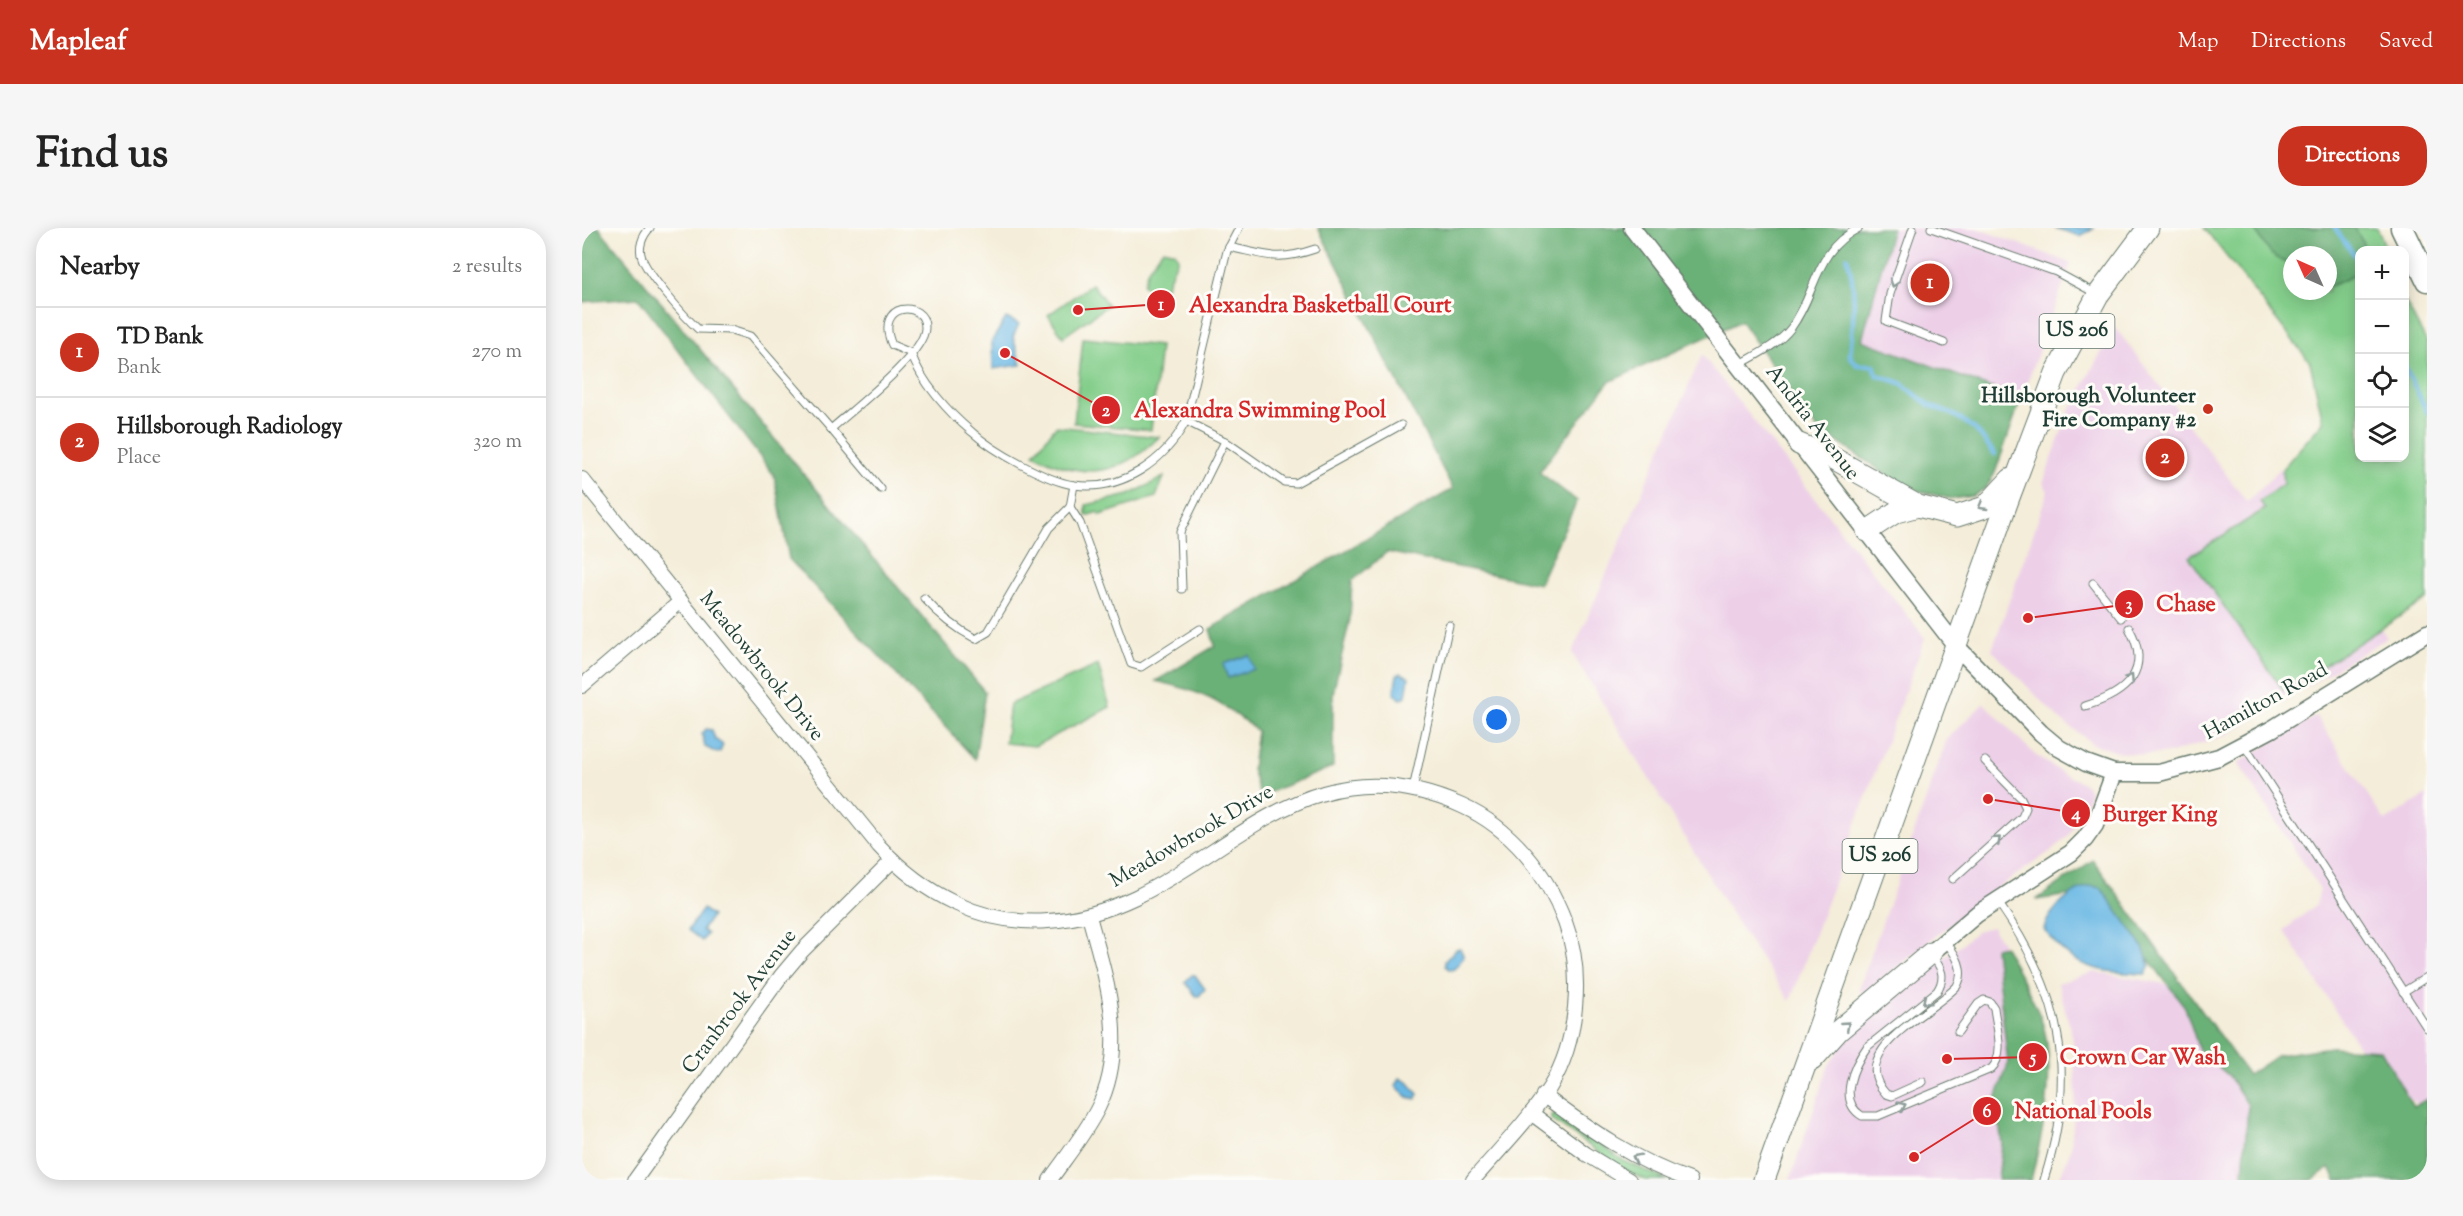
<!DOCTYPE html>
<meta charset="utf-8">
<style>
body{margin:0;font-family:"Sorts Mill Goudy",serif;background:#f6f6f6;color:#222}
.controls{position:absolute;right:18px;top:18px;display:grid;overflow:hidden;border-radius:12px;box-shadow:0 3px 15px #0003}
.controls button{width:54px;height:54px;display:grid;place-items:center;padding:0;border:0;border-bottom:2px solid #e0e0e0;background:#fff;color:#222;font:30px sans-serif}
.compass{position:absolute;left:1701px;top:18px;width:54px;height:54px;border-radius:50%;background:#fff;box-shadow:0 3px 15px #0003;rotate:315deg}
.you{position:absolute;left:915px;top:492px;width:21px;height:21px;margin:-15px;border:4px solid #fff;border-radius:50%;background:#1a73e8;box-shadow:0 0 0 9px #1a73e833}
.badge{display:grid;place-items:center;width:39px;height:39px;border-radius:50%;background:#c8321e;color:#fff;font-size:20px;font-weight:700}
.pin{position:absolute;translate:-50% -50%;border:3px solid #fff;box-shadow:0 2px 6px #0006}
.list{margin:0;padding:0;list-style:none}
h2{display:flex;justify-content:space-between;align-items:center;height:78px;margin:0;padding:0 24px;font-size:26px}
h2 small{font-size:20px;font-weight:400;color:#767676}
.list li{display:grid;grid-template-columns:39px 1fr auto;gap:18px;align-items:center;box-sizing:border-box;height:90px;padding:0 24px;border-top:2px solid #e0e0e0}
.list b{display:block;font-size:22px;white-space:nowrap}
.list p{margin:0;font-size:20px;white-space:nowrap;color:#767676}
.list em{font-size:20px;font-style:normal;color:#767676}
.icon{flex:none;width:33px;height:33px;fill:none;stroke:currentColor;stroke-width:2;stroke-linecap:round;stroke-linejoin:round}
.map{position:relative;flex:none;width:1845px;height:952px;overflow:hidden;border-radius:24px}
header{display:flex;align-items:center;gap:36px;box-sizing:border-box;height:84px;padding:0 30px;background:#c8321e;color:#fff}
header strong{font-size:28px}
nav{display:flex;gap:33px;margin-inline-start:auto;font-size:21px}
.intro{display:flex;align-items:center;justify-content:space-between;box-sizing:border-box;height:144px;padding:0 36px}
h1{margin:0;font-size:42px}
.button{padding:15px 27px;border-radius:24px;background:#c8321e;color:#fff;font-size:21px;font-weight:700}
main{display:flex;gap:36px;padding:0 36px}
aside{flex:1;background:#fff;border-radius:24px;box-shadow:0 3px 15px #0003}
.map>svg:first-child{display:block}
.built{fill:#edd0e8}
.green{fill:#84ce8b;stroke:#528660;stroke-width:1.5;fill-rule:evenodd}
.forest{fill:#6bb177;stroke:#457756;stroke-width:1.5}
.water{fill:#6ab8e4;stroke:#447a8c;stroke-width:1.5}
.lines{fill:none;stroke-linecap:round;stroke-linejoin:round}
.stream{stroke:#6ab8e4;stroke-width:4.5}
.service-casing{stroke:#6a7b6e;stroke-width:9}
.minor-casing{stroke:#6a7b6e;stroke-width:16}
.tertiary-casing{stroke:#6a7b6e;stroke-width:19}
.primary-casing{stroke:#6a7b6e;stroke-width:23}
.trunk-casing{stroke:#6a7b6e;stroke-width:25}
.service{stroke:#fff;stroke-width:7}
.minor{stroke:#fff;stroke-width:14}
.tertiary{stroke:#fff;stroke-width:16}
.primary{stroke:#fff;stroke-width:21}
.trunk{stroke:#fff;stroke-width:22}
.oneway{stroke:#8f9e9a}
.poi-dot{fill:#c8321e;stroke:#fdfcf7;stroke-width:2}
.labels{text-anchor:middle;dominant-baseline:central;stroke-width:6;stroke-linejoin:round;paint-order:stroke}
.shield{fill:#fdfcf7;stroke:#62766e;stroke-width:1.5}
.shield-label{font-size:20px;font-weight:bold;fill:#1f3d34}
.poi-label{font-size:21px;font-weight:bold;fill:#1f3d34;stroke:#fdfcf7;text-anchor:end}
.street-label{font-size:21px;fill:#1f3d34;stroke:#fdfcf7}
.leader{fill:none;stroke:#d62828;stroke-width:2}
.callout-dot{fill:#d62828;stroke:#fdfcf7;stroke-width:2}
.mark-label{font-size:18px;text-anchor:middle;font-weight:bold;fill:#fff}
.callout-label{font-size:22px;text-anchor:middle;font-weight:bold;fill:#d62828;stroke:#fdfcf7;stroke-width:6;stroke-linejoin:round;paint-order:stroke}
</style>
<header>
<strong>Mapleaf</strong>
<nav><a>Map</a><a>Directions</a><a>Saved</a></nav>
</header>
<div class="intro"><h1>Find us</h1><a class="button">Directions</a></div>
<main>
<aside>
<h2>Nearby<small>2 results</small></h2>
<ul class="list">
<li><span class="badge">1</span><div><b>TD Bank</b><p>Bank</p></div><em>270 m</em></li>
<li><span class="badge">2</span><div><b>Hillsborough Radiology</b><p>Place</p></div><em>320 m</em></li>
</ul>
</aside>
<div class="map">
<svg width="1845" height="952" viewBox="0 0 1845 952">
<rect width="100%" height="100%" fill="#fdfcf7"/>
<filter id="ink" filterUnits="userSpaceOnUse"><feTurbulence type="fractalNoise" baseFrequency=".0167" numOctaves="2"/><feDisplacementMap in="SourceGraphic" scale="12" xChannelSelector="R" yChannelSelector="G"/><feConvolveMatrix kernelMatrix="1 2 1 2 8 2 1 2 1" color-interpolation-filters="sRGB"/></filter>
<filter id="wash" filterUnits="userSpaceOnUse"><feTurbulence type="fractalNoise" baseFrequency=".008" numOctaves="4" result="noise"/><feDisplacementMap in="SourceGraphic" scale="24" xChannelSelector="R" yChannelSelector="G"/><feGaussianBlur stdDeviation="1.35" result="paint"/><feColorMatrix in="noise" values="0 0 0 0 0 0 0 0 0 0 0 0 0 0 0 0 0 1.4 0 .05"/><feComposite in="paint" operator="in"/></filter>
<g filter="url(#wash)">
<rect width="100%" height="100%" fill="#f4edd9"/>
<!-- built -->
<g class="built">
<polygon points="1310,0 1394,0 1489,35 1439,171 1280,112"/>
<polygon points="1533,99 1665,274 1699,240 1805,410 1644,507 1589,525 1562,527 1535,524 1510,515 1475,489 1410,422 1466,263 1461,255 1486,186"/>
<polygon points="1120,127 1343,410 1208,773 1158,699 990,425"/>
<polygon points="1402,475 1453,527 1482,546 1503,556 1508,563 1505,574 1487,606 1472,621 1409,664 1281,766 1277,761 1365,511"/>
<polygon points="1734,488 1803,593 1845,567 1845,870 1834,876 1784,830 1702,702 1734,677 1738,661 1656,535"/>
<polygon points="1410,699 1420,715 1432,850 1424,952 1208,952 1246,839 1261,815 1280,796 1397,702"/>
<polygon points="1513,744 1590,757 1672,879 1662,952 1477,952 1489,921 1494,864 1491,811 1476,755"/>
</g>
<!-- green -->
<g class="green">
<path d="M1622 0H1795L1805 22H1778V230H1822L1823 73 1845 115V371L1702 463 1607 329 1683 281 1678 273 1701 256 1700 241 1741 194 1728 134ZM1710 27H1746V63H1710Z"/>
<polygon points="581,21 593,24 596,30 582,63 567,64 561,56 566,41"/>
<polygon points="510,56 526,77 481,109 466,87"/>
<polygon points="501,110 578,118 569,202 492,195"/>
<path d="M474 198 577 209C538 249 500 252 452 226Z"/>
<polygon points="582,249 574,269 518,287 516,284 504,288 504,277 547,267"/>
<polygon points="516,437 528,479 453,518 423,515 428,476"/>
<polygon points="974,885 1042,933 1085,952 1064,952 1044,943 969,891 969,887"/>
</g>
<!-- forest -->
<g class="forest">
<polygon points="0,0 17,0 403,464 393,531 207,331 192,247 56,70 0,74"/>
<path d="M736 0H1310L1280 112 1439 171 1413 245 1404 260 1391 268 1370 271 1325 260 1234 200 1159 93 1027 154 957 244 995 273 957 356 805 324 770 353 768 391 751 465V539L678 568 670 541 675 503C639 473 619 463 574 453L633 418 628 401 871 261Z"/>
<polygon points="1671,0 1773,0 1781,15 1781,22 1778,22 1777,45 1746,59 1746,27 1710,27 1710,39 1689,26"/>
<polygon points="1511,632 1666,847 1696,827 1749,819 1799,822 1831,879 1845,871 1845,952 1754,952 1748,939 1730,952 1657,952 1661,947 1666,877 1647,848 1617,822 1603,779 1515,663 1454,672"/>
<path d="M1422 718C1434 741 1448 764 1458 788 1477 835 1461 905 1449 952H1416L1420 916 1414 871 1426 836 1413 720Z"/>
</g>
<!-- water -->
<g class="water">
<polygon points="1473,0 1513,0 1498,8"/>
<polygon points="424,90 437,96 431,109 439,137 411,141 410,113"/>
<polygon points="667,427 672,441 646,450 641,436"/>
<polygon points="819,445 827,449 824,468 819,471 812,466 815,447"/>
<polygon points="124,501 130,502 133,511 141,517 138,524 135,525 123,519 120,506"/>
<path d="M1510 658 1519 660 1561 719 1568 737 1564 746C1516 744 1490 741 1462 701 1466 683 1492 660 1510 658Z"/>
<polygon points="121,681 130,688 120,702 125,706 120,713 106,702"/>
<polygon points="878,720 882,729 872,741 868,742 863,738 863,733 874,721"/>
<polygon points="610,747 613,747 623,761 617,768 614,768 603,754"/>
<polygon points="818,850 826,854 836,866 835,871 827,870 814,858"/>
</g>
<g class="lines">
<!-- stream -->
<g class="stream">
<polyline points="1753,0 1778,35"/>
<path d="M1265 29C1276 65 1271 92 1268 128L1275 137H1292L1295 147 1319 155 1347 177 1374 188 1393 201 1413 226"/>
<polyline points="1822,137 1845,184"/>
</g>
</g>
</g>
<g filter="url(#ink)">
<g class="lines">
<!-- service casing -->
<g class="service-casing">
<g id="service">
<path d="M68 0C60 8 56 20 60 30 66 47 102 88 116 101L149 102 168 108 249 201"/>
<polyline points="1331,0 1308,66 1304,93 1362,115"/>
<polyline points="1349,0 1474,44 1513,65"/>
<path d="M647 19C685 27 695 34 733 21"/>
<path d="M1157 137C1174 127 1196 117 1209 100 1236 64 1231 23 1277 0"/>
<polyline points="604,193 643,213 702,254 714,255 819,197"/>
<polyline points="492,257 488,279 498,295 549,436 559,439 618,401"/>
<path d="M299 261 249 201C269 183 343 126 343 100 344 71 291 74 310 117L329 125C339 154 367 185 390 204 411 223 464 253 492 257 540 264 583 233 604 193L645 23 657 0"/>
<polyline points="1511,355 1539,390"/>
<polyline points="600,361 598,304 643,213"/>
<path d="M342 370C357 387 373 400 394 411L406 404 467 300 488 279"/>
<path d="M1503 478C1544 466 1571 443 1547 400"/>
<polyline points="1662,517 1845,800"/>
<polyline points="831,561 867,397"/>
<polyline points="1371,651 1440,589 1444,580 1439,570 1403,533"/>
<path d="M1416 674C1480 765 1496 846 1462 952"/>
<path d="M1350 727C1360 741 1364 749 1355 763L1285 819C1272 837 1255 873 1280 888H1296L1409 841C1424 827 1414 798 1412 780L1408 774 1402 772 1396 776 1376 804"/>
<polyline points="1821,764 1845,749"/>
<path d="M1341 854 1310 868 1304 866C1263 822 1350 786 1375 758 1384 742 1374 727 1364 714"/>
</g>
</g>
<!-- minor casing -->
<g class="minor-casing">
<g id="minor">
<path d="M0 251 297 618C341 666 400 698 466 693 625 683 699 497 880 578 929 600 965 645 983 694 1002 744 996 813 968 859 947 892 917 922 891 952"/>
<polyline points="0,458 99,373"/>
<path d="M961 867C1008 902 1053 933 1108 952"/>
<polyline points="949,885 1004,926 1047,952"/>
<polyline points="53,952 199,748 220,723 311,632"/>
<path d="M468 952C484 929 503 906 516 880 547 818 524 750 507 688"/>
</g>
</g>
<!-- tertiary casing -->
<g class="tertiary-casing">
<g id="tertiary">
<polyline points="1050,0 1374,418 1459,505 1477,520 1504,535 1532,545 1577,545 1637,529 1690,501 1845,405"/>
<polyline points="1349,725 1395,686 1489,625 1503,611 1513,597 1532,545"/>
</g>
</g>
<!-- primary casing -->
<g class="primary-casing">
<g id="primary">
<polyline points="1217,216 1251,230 1336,278 1375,288 1403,279 1429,251"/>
<polyline points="1285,303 1314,284 1336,278"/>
<polyline points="1230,832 1256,803 1349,725"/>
<polyline points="1182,952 1426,272 1474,145 1516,67 1566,0"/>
</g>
</g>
<!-- trunk casing -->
<g class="trunk-casing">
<polyline id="trunk" points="1820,0 1845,52"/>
</g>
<!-- service -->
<use href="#service" class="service"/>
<!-- minor -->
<use href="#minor" class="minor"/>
<!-- tertiary -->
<use href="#tertiary" class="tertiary"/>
<!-- primary -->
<use href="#primary" class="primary"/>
<!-- trunk -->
<use href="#trunk" class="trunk"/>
</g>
<!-- one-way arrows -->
<defs><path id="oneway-chevron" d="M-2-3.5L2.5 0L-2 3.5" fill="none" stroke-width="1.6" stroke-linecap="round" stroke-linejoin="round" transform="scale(1.5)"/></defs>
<g class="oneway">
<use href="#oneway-chevron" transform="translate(1312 55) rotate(109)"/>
<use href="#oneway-chevron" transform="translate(1400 278) rotate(150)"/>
<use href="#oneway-chevron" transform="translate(1548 450) rotate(-56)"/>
<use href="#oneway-chevron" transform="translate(1415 612) rotate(-42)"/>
<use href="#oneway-chevron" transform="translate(1344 773) rotate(141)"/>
<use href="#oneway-chevron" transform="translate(1264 797) rotate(-41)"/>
<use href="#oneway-chevron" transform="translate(1320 878) rotate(-23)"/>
<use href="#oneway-chevron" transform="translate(1054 930) rotate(-153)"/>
</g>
</g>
<!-- markers -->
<circle class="poi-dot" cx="1626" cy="181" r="6"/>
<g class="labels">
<!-- shield labels -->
<g class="shield">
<rect x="1457.5" y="86" width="75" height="34" rx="4.5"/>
<rect x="1260.5" y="611" width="75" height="34" rx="4.5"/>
</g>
<g class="shield-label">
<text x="1495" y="103">US 206</text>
<text x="1298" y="628">US 206</text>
</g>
<!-- poi labels -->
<g class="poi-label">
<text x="1614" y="169">Hillsborough Volunteer<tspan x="1614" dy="24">Fire Company #2</tspan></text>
</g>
<!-- street labels -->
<g class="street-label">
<text transform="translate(1230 195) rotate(52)">Andria Avenue</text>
<text transform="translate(179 439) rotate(51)">Meadowbrook Drive</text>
<text transform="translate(1684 474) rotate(-29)">Hamilton Road</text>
<text transform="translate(610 609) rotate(-30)">Meadowbrook Drive</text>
<text transform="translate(158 774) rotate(-53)">Cranbrook Avenue</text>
</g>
</g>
<!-- callouts -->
<path class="leader" d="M496 82L579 76M423 125L524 182M1446 390L1547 376M1406 571L1494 585M1365 831L1451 829M1332 929L1405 883"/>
<g class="callout-dot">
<circle cx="496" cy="82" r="6"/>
<circle cx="423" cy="125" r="6"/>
<circle cx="1446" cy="390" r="6"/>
<circle cx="1406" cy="571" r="6"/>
<circle cx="1365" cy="831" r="6"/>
<circle cx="1332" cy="929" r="6"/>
<circle cx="579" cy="76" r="15"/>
<circle cx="524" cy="182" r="15"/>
<circle cx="1547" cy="376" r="15"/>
<circle cx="1494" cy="585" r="15"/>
<circle cx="1451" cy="829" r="15"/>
<circle cx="1405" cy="883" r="15"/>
</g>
<g class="mark-label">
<text x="579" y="82">1</text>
<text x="524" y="188">2</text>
<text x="1547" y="382">3</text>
<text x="1494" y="591">4</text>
<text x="1451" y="835">5</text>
<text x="1405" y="889">6</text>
</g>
<g class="callout-label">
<text x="738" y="84">Alexandra Basketball Court</text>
<text x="678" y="189">Alexandra Swimming Pool</text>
<text x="1604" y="383">Chase</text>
<text x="1578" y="593">Burger King</text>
<text x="1561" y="836">Crown Car Wash</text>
<text x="1501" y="890">National Pools</text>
</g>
</svg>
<div class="controls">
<button>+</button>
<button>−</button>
<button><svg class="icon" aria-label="locate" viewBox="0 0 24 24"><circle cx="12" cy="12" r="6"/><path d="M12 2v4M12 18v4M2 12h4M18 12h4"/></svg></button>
<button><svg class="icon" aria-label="layers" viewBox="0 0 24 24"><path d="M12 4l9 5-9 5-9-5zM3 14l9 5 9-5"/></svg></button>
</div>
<svg class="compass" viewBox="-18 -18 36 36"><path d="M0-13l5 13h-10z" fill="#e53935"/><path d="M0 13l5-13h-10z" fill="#767676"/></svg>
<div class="you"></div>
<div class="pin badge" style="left:1348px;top:55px">1</div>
<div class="pin badge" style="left:1583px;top:230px">2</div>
</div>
</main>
